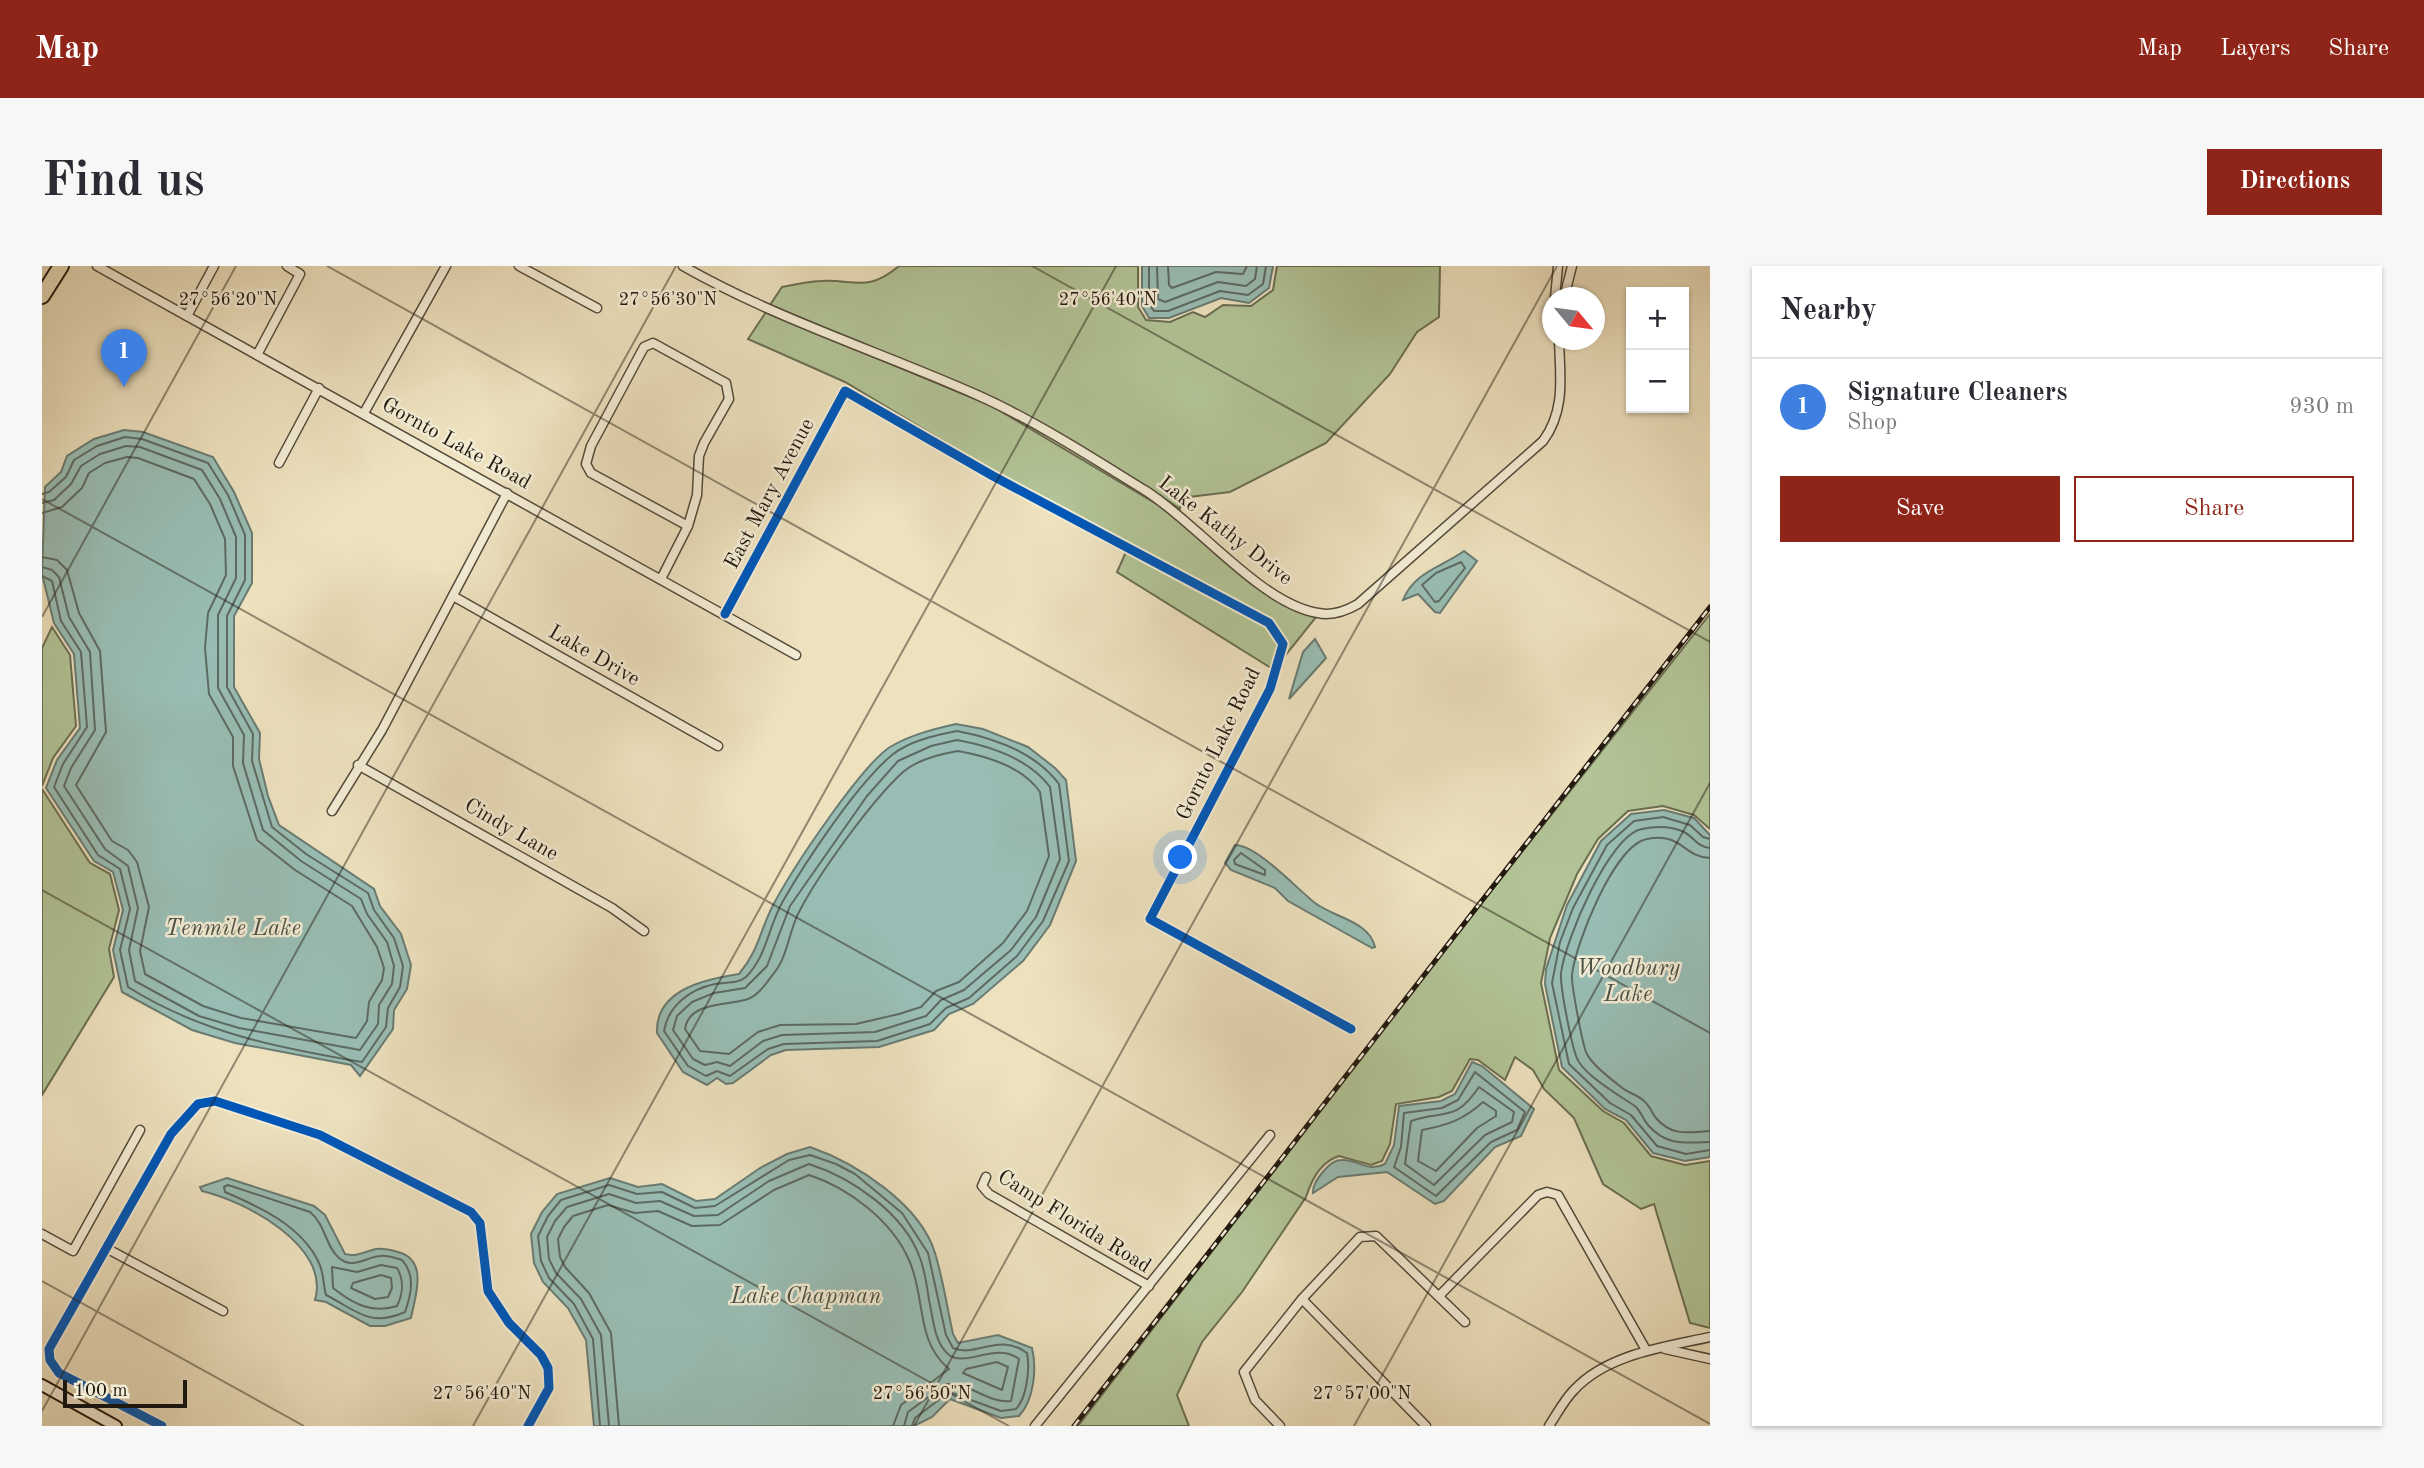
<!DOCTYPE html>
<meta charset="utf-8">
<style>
body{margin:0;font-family:"Old Standard TT",serif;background:#f7f7f7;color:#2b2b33}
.controls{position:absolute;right:21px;top:21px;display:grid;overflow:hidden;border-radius:0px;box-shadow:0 2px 5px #0004}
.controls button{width:63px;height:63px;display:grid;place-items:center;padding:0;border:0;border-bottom:2px solid #e1e1e2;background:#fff;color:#2b2b33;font:35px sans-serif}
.compass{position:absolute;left:1500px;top:21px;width:63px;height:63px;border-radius:50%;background:#fff;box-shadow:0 2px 5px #0004;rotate:119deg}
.scale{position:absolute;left:21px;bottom:18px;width:124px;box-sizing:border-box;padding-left:7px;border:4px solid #21180f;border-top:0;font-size:19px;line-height:24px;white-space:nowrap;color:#21180f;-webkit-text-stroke:5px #f3ecd5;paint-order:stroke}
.you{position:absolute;left:1139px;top:592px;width:24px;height:24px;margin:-18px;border:5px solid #fff;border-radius:50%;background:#1a73e8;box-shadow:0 0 0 10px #1a73e833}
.badge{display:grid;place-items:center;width:46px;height:46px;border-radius:50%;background:#8f2418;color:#fff;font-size:23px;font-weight:700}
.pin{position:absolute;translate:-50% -58px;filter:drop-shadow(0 2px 4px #0008)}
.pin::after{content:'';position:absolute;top:37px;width:24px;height:21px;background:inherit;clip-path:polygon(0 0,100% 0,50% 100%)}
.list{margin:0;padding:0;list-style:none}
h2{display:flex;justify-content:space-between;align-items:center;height:91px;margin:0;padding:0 28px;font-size:30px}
h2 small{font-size:23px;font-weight:400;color:#7c7c81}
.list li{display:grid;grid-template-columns:46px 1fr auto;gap:21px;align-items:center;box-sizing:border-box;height:98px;padding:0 28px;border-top:2px solid #e1e1e2}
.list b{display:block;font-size:26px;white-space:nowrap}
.list p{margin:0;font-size:23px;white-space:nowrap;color:#7c7c81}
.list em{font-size:23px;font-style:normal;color:#7c7c81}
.actions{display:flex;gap:14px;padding:21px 28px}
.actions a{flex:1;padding:16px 0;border:2px solid #8f2418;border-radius:0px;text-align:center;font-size:24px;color:#8f2418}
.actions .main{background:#8f2418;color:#fff}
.map{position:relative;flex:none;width:1668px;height:1160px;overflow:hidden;border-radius:0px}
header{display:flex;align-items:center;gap:42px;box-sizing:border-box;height:98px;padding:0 35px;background:#8f2418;color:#fff}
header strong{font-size:33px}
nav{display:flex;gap:38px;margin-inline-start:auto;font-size:24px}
.intro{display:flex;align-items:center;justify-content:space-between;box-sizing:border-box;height:168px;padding:0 42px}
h1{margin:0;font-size:49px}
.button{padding:18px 32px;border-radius:0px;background:#8f2418;color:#fff;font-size:24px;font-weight:700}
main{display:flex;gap:42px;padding:0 42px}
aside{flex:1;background:#fff;border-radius:0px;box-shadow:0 2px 5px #0004}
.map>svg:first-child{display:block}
.green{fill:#b2c496;stroke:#6a6e52;stroke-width:2}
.water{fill:#99bdb4;stroke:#697b72;stroke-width:2}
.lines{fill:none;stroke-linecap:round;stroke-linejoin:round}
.shore{stroke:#5d6a62;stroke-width:2}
.street-casing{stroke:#544a3b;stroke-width:11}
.secondary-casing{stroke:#21180f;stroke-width:14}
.highway-casing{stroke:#21180f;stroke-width:18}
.street{stroke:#f3ecd5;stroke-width:8}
.secondary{stroke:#f3ecd5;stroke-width:10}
.highway{stroke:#ede1be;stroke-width:14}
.rail-casing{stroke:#21180f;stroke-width:5}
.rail{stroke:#f3ecd5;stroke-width:2.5;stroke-dasharray:8;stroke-linecap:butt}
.cycleway-casing{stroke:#f3ecd5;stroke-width:13}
.cycleway{stroke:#0057b8;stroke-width:9}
.ticks{fill:none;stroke:#21180f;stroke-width:2;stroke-opacity:0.45}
.labels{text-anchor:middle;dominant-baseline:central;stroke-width:5;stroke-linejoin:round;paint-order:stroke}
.street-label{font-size:21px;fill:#21180f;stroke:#f3ecd5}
.water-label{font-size:23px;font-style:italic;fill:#4b5249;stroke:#f3ecd5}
.ticks-label{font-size:18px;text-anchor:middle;fill:#21180f;stroke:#f3ecd5;stroke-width:5;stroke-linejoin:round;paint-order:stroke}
</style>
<header>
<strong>Map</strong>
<nav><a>Map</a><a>Layers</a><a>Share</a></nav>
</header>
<div class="intro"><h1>Find us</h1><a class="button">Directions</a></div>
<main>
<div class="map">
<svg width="1668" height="1160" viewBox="0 0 1668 1160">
<rect width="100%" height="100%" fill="#ede1be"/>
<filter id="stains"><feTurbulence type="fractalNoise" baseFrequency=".00286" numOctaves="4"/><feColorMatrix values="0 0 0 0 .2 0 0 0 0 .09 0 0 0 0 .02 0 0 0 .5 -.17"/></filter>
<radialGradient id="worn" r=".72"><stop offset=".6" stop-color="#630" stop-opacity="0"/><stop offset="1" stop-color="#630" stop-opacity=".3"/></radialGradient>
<!-- green -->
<g class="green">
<path d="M857 0H1096V41L1104 54 1128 56 1151 46 1163 51 1181 39 1209 40 1231 24 1235 0H1398L1397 51 1375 66 1348 108 1284 177 1188 226 1139 232 1138 243 1107 222 954 133 728 39 740 21C753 19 766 15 779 15 813 13 825 27 857 0Z"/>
<polygon points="724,46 950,140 1118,240 1224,328 1274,351 1242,391 1244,376 1229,353 953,206 803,116 706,73"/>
<polygon points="1084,286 1223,360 1235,379 1229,402 1075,306"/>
<path d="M1668 348V563L1652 549 1621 540 1586 545 1556 573 1535 608 1508 672 1499 717 1517 804 1561 845 1582 857 1609 890 1643 899 1668 895V1062L1648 1057 1612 938 1599 943 1561 918 1532 852 1502 823 1491 804 1473 791 1463 814 1436 794 1428 793 1410 825 1397 831 1354 838 1348 878 1340 895 1329 899 1297 890C1278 896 1269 915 1264 931L1200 1026 1160 1076 1135 1129 1147 1160H1036L1367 729Z"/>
<polygon points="10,361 28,389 34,460 11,492 0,520 0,382"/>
<polygon points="0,523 48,597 68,608 77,644 67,683 72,711 0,829"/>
</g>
<!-- water -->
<g class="water">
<polygon points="1100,0 1231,0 1227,22 1207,37 1179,32 1127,52 1107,52 1100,40"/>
<polygon points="82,164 101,166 171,191 192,226 210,267 210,317 192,350 192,421 218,467 217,493 226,530 237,559 332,623 338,640 359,668 369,699 365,723 352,744 351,763 318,810 309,799 193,777 150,764 80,726 71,684 81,644 71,606 52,595 4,522 15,494 38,462 32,388 12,357 0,308 3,221 19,206 25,190 52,173"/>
<path d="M1422 285 1435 295 1398 347 1393 346 1376 328 1361 334C1372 306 1400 301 1422 285Z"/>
<polygon points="1273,373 1284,392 1247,433 1261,386"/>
<path d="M914 458 941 463 986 481 1013 502 1024 514 1034 595 1008 659 981 695 931 738 907 748 892 764 837 781 744 784 729 789 691 817 684 818 675 812 665 819 641 806 615 767C613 724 663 713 697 708 719 682 718 660 735 632 753 599 819 500 848 481 868 469 892 463 914 458Z"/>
<polygon points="1622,544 1652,552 1668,569 1668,891 1643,895 1611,887 1584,854 1563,843 1520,801 1503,718 1504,703 1525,639 1559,575 1589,548"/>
<path d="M1193 579C1215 579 1255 623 1273 637 1293 652 1327 655 1333 681L1330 682 1246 635 1233 622 1189 604 1183 597Z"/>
<path d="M1430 796 1440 800 1492 843 1479 870 1453 881 1402 935 1393 938 1345 906 1296 911 1271 927C1270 917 1287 894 1299 894 1316 893 1325 907 1343 898L1352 879 1357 840 1399 835 1413 828Z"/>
<path d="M768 881C814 897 878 938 893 987 901 1013 905 1041 911 1068L916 1077 956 1069 990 1082C995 1103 992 1134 977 1150L959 1152 908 1133 890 1151 872 1160H552L544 1074 526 1042 501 1016 492 997 489 968 500 946 515 928 568 912 596 921 620 918 654 935 673 933 718 902 745 888Z"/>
<path d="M185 912 272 940 283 949 303 988C316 991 321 986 334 983 341 982 349 984 356 986 387 994 373 1031 369 1052L343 1060H328L284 1036 273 1034C289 980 203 935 160 925L158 921Z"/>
</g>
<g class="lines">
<!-- shore -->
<g class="shore">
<polyline points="1107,0 1107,38 1112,45 1126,45 1178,25 1206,29 1221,18 1224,0"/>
<polyline points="1115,0 1116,33 1123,36 1176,16 1204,20 1213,13 1215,0"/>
<polyline points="1126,0 1127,19 1130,22 1174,6 1201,8 1205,0"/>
<path d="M0 228 7 226 24 211 32 194 55 180 83 171 100 173 166 197 186 229 203 269V314L185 350V421L211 468 210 495 230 561 264 588 326 627 332 644 352 672 361 700 358 721 346 742 344 761 320 796C237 782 159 767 86 721L78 684 88 643 78 603 56 589 12 521 21 498 45 461 39 386 19 355 10 315 0 310"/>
<polyline points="0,237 12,234 29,218 39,200 58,188 84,180 98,181 160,204 178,233 194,271 194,312 176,349 176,422 202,469 201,497 221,564 259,595 319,633 325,648 345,676 352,700 350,718 337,739 336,758 318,784 197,762 157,750 93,715 87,684 96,642 86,600 63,583 22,520 29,502 53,464 48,386 27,351 17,311 10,304 0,301"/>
<polyline points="0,247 20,241 40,222 47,207 63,197 85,191 96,192 152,213 168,238 183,273 184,309 166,347 163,382 167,428 191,471 191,500 215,574 253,604 310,640 335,681 342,702 340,714 327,736 325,755 314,772 199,752 161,740 103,708 98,685 107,641 95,596 86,584 70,575 34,519 64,466 58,385 37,347 25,304 15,294 0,291"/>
<polygon points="1419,296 1423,302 1397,335 1393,336 1380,319 1394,307"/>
<path d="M915 465C952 472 993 486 1017 518L1027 595 1001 655 975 690 927 732 904 742 888 758 835 775 742 778 726 783 688 810 675 805 664 810 646 800 622 765C626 740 648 723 673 718 683 716 696 718 704 711 725 690 726 661 741 635 764 595 815 518 850 489 867 475 894 469 915 465Z"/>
<path d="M915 474C948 480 987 493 1008 521L1018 593 994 651 969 684 922 724 899 734 884 750 833 766 740 769 721 775 688 800 675 796 663 799 651 793 631 764 635 750 650 736 672 727 703 722 725 700 748 640 825 530 856 495 889 480Z"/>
<path d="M916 485C944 490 981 501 998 526L1007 590 985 645 961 677 917 716 894 725 879 741 857 748 814 758 738 759 716 766 687 788 658 785 643 763C647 735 686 740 706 733 717 729 725 716 732 707 745 692 747 666 756 648 775 610 830 534 861 506 875 494 898 488 916 485Z"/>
<polyline points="1668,573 1661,571 1648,559 1621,551 1592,555 1565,579 1531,642 1518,676 1510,717 1527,798 1568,837 1589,849 1615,880 1644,888 1668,884"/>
<path d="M1668 582C1655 581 1652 571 1642 566 1629 560 1614 560 1600 563 1567 569 1523 675 1519 707 1518 722 1529 775 1534 790 1540 809 1579 830 1594 841 1599 846 1601 853 1606 859 1624 880 1643 877 1668 876"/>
<polygon points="1199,587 1223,604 1223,609 1193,598 1192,594"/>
<path d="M1668 592C1641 591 1640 566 1605 573 1572 579 1533 679 1530 709 1529 717 1541 782 1545 788 1550 799 1570 814 1579 821 1586 827 1596 829 1602 835 1608 840 1610 847 1614 852 1630 871 1647 866 1668 865"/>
<polygon points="1433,806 1483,846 1475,864 1449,876 1394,930 1352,901 1359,881 1362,847 1400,842 1416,834"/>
<path d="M1437 821 1472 846 1470 856 1443 869 1392 919 1363 898 1369 855C1402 843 1412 858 1437 821Z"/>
<path d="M1441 836 1454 845V850L1435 862 1394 905 1376 895 1380 864C1406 859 1421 854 1441 836Z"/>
<path d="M186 919 268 946C284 959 283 980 297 992 311 1004 324 991 338 990 346 989 353 992 360 994 374 1009 369 1029 363 1046 327 1062 314 1044 284 1029 281 1019 282 1007 277 997 260 960 218 941 183 926L182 921Z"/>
<path d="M339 999 355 1002C362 1014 361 1028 355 1040 330 1048 311 1038 291 1022L290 1001 315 1006Z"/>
<polygon points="339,1009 349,1012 350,1022 346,1031 333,1033 309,1022 311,1017"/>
<polygon points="955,1096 966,1101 960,1124 921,1107 924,1103"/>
<path d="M558 1160 551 1073 532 1038 507 1012 499 995 496 970 506 950 519 934 567 919 595 928 620 926 653 942 673 940 747 894 768 889 794 898 813 908 860 947 886 987 904 1069 911 1082C934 1092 957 1066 985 1087 988 1102 985 1132 974 1143L959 1145 907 1126 873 1152 870 1160"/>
<path d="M567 1160 559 1069 539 1033 514 1007 507 993 505 971 513 955 525 941 567 928 594 937 618 935 652 950 676 949 727 915 767 898C810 912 862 947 878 992 883 1005 885 1020 887 1034 891 1051 892 1076 906 1088 922 1103 954 1075 977 1093L969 1135C946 1138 928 1116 904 1118L866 1146 862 1160"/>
<path d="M577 1160 569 1067 547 1027 523 1001 518 991 516 973 522 961 531 950 566 939 593 947 616 945 650 960 678 959 732 924 767 909C807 922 850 955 867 994 884 1031 873 1075 907 1103L859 1139 851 1160"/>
</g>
<!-- street casing -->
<g class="street-casing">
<g id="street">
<polyline points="55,0 754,389"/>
<polyline points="477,0 555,42"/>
<path d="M641 0C734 53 836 85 933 128 992 154 1049 191 1104 225 1155 257 1219 338 1276 347 1290 350 1304 345 1316 338L1501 175C1524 144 1518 109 1517 74"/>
<polyline points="1513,32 1516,0"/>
<polyline points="1522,32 1530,0"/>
<polyline points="145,50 172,0"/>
<polyline points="215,89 258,8 245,0"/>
<polyline points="322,147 404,0"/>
<polyline points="237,197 277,122"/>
<polyline points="619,313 646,260 655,229 657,190 662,177 687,133 684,117 611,77 602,81 549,180 544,198 549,207 646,260"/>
<polyline points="411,330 676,480"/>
<polyline points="683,348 803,125 951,210 1227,357 1241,378 1228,423 1108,653 1309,763"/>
<polyline points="316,499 570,642 602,665"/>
<polyline points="290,545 340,464 465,227"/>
<polyline points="944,911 940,920 947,928 1107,1020"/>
<polyline points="0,968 31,985 98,864"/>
<polyline points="64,982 181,1045"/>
<polyline points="1397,1030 1496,929 1505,926 1516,929 1604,1084"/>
<polyline points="1260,1033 1384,1160"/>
<polyline points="1623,1083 1668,1093"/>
<polyline points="120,1160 17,1107 8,1094 7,1083 129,868 156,838 173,835 278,869 429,946 438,957 446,1025 467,1057 499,1089 506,1102 507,1122 486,1160"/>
<polyline points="993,1160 1228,869"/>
<polyline points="1238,1160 1213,1134 1202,1106 1260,1033 1318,971 1334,970 1423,1056"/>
<path d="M1507 1160C1515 1148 1522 1134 1532 1124 1565 1088 1623 1081 1668 1071"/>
</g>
</g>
<!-- secondary casing -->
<g class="secondary-casing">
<polyline id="secondary" points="0,1119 74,1160"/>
</g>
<!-- highway casing -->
<g class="highway-casing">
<polyline id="highway" points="0,30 19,0"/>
</g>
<!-- street -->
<use href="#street" class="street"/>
<!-- secondary -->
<use href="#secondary" class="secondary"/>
<!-- highway -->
<use href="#highway" class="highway"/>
<!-- rail casing -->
<g class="rail-casing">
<polyline id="rail" points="1032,1160 1668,341"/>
</g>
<!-- rail -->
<use href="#rail" class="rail"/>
<!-- cycleway casing -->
<g class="cycleway-casing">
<g id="cycleway">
<polyline points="683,348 803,125 951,210 1227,357 1241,378 1228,423 1108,653 1309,763"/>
<polyline points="120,1160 17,1107 8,1094 7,1083 129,868 156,838 173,835 278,869 429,946 438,957 446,1025 467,1057 499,1089 506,1102 507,1122 486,1160"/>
</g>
</g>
<!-- cycleway -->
<use href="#cycleway" class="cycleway"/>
</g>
<!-- ticks -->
<path class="ticks" d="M285 0 1668 767M990 0 1668 376M0 233 1668 1158M0 351 194 0M0 624 967 1160M0 1015 262 1160M0 1145 634 0M431 1160 1074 0M872 1160 1515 0M1312 1160 1668 517"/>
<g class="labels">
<!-- street labels -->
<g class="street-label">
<text transform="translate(414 178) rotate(29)">Gornto Lake Road</text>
<text transform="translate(728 228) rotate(-62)">East Mary Avenue</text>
<text transform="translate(1183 265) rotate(38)">Lake Kathy Drive</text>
<text transform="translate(552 390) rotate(30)">Lake Drive</text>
<text transform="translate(1177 478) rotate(-64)">Gornto Lake Road</text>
<text transform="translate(469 564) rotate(30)">Cindy Lane</text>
<text transform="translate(1032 956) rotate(32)">Camp Florida Road</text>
</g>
<!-- water labels -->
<g class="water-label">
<text x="191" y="662">Tenmile Lake</text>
<text x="1586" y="702">Woodbury<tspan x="1586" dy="26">Lake</tspan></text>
<text x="764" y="1030">Lake Chapman</text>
</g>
</g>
<g class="ticks-label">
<text x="186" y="39">27°56'20"N</text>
<text x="626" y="39">27°56'30"N</text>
<text x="1066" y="39">27°56'40"N</text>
<text x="440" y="1133">27°56'40"N</text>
<text x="880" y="1133">27°56'50"N</text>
<text x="1320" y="1133">27°57'00"N</text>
</g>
<rect width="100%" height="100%" filter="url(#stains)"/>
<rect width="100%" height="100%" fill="url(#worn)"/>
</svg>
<div class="controls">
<button>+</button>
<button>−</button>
</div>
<svg class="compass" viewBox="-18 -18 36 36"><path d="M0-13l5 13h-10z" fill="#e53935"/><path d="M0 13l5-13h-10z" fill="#7c7c81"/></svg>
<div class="scale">100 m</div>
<div class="you"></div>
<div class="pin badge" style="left:82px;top:121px;background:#3f7fe0">1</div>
</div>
<aside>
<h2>Nearby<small></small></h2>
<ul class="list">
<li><span class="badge" style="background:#3f7fe0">1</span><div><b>Signature Cleaners</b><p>Shop</p></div><em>930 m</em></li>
</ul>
<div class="actions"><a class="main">Save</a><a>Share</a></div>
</aside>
</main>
